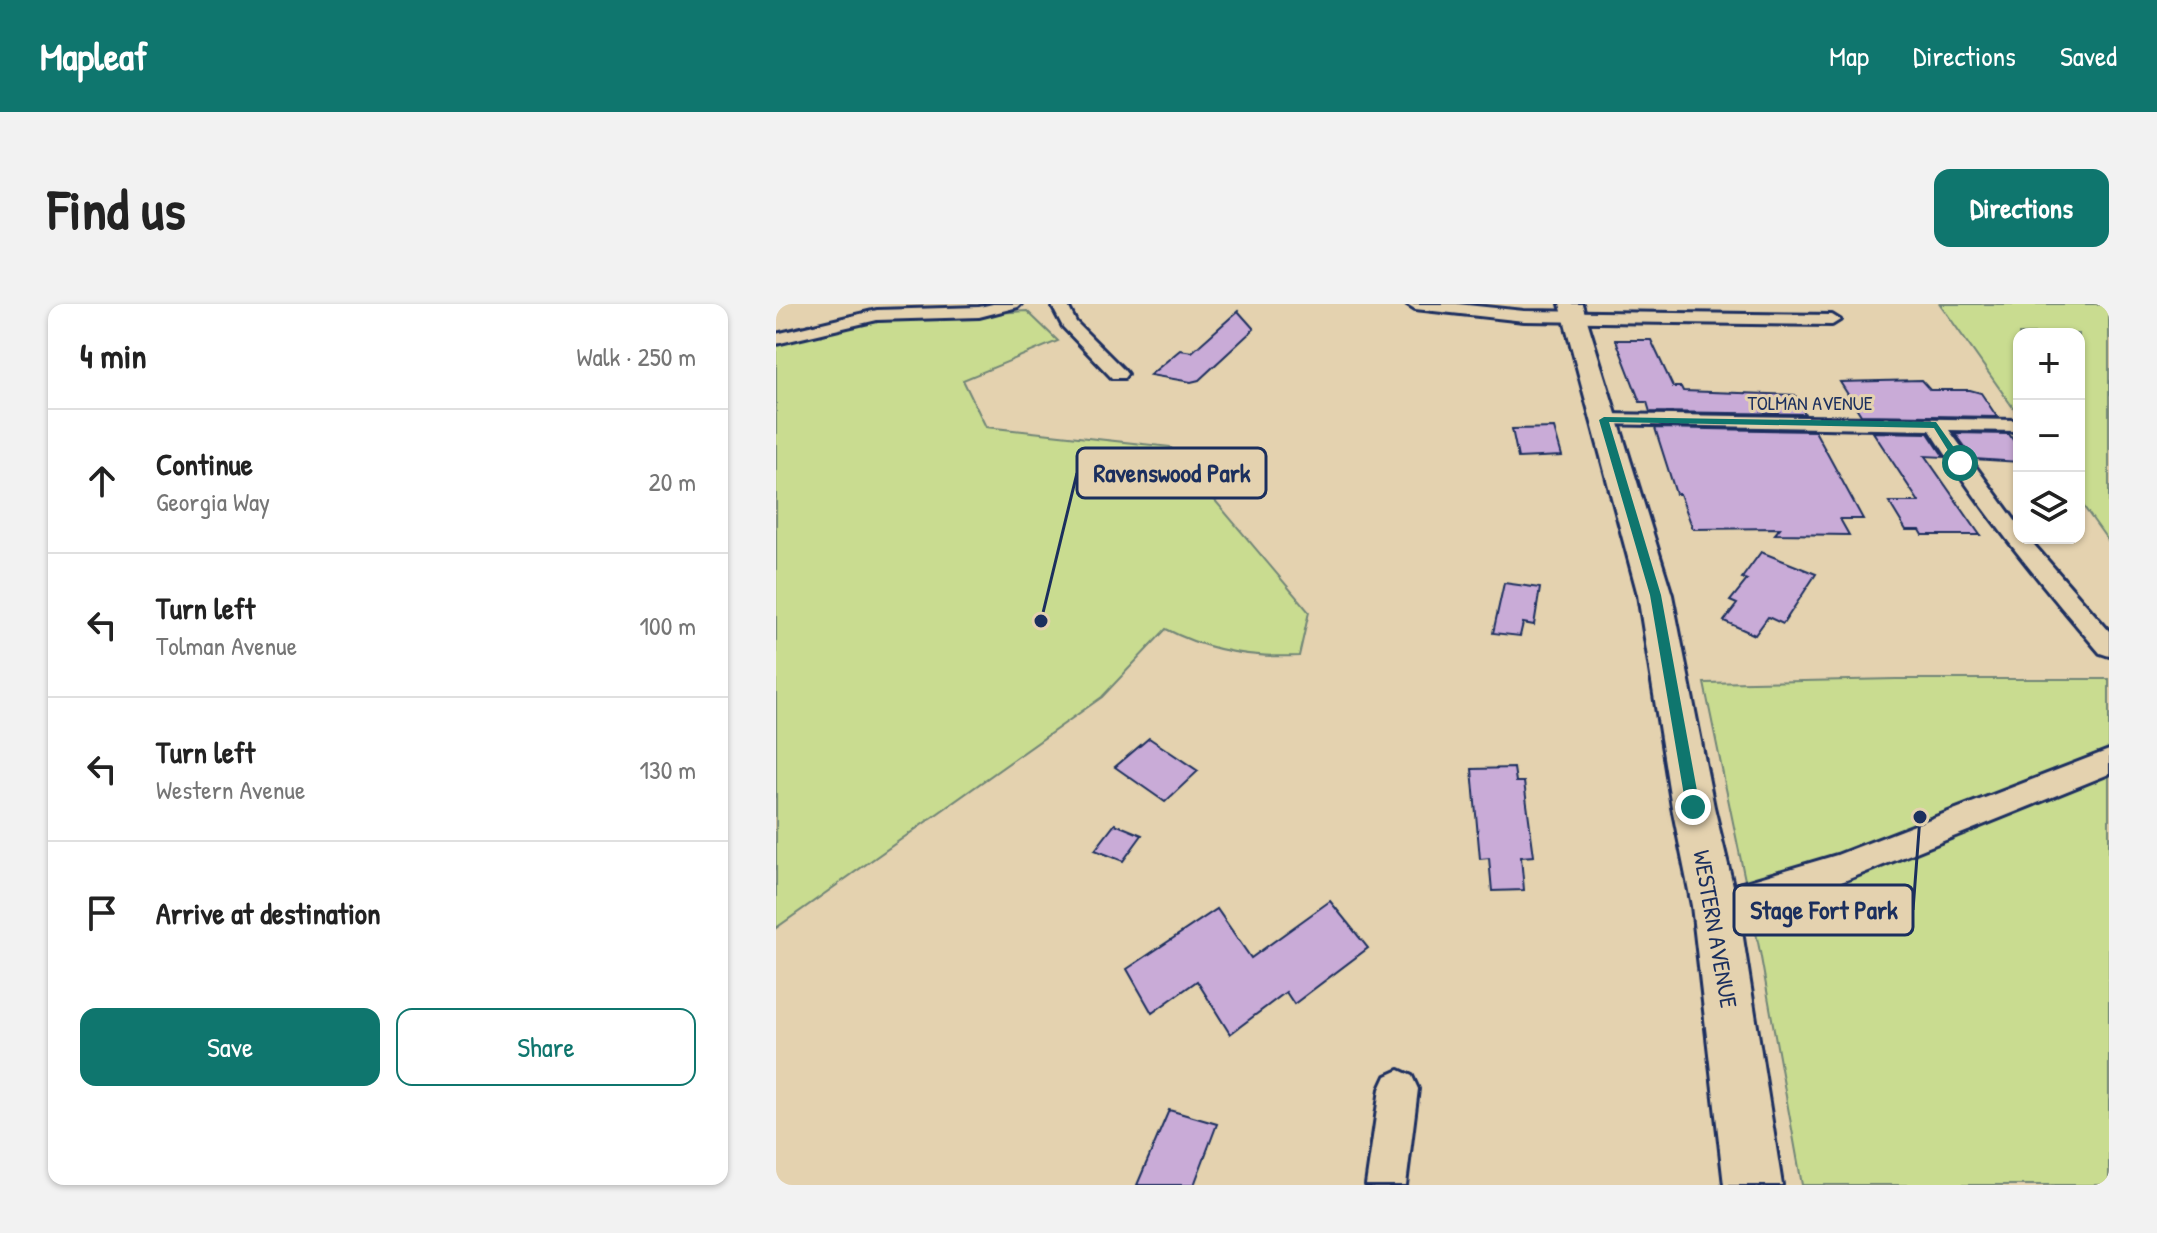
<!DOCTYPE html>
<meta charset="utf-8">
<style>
body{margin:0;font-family:"Patrick Hand",sans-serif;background:#f2f2f2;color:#222}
.controls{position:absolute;right:24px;top:24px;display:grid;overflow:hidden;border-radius:16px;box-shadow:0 2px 6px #0004}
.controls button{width:72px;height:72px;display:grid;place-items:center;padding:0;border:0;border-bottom:2px solid #e0e0e0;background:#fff;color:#222;font:40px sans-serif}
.stop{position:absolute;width:24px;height:24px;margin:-18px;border:6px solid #0f766e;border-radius:50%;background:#fff}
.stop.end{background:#0f766e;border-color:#fff;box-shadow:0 2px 8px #0008}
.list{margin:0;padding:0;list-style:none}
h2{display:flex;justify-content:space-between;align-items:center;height:104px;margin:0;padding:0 32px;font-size:34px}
h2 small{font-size:26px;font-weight:400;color:#767676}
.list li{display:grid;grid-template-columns:52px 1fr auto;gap:24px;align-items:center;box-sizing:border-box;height:144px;padding:0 32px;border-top:2px solid #e0e0e0}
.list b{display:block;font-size:30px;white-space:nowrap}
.list p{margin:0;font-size:26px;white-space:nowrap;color:#767676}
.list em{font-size:26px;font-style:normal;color:#767676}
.actions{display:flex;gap:16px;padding:24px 32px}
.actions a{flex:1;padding:18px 0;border:2px solid #0f766e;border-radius:16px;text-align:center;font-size:28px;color:#0f766e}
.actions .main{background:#0f766e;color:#fff}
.icon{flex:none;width:44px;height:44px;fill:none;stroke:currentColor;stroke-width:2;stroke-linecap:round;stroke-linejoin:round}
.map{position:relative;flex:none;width:1333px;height:881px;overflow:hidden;border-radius:16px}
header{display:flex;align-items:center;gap:48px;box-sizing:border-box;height:112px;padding:0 40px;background:#0f766e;color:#fff}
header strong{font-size:38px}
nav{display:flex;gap:44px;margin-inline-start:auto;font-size:28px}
.intro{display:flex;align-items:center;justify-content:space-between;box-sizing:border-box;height:192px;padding:0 48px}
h1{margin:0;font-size:56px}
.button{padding:20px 36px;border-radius:16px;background:#0f766e;color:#fff;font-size:28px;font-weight:700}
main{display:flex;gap:48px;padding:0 48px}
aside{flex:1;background:#fff;border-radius:16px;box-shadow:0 2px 6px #0004}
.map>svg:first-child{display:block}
.green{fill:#c9dc90;stroke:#728677;stroke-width:2}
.building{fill:#c9abd7;stroke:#1b2f5e;stroke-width:2}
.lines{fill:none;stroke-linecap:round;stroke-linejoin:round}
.minor-casing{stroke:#1b2f5e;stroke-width:6}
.secondary-casing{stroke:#1b2f5e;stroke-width:6}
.minor{fill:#e4d2af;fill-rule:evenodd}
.secondary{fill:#e4d2af;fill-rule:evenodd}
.route{fill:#0f766e}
.labels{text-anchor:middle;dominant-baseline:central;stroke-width:6;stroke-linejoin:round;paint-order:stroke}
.far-street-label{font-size:20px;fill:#1b2f5e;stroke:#e4d2af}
.street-label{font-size:24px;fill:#1b2f5e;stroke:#e4d2af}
.leader{fill:none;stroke:#1b2f5e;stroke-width:3}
.callout-dot{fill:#1b2f5e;stroke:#e4d2af;stroke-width:3}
.callout{fill:#e4d2af;stroke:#1b2f5e;stroke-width:3}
.callout-label{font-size:26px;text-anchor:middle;font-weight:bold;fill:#1b2f5e}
</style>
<header>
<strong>Mapleaf</strong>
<nav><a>Map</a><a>Directions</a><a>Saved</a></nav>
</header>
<div class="intro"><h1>Find us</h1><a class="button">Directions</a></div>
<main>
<aside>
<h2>4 min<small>Walk · 250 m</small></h2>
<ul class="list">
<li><svg class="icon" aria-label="ahead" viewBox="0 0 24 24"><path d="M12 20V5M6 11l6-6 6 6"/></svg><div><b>Continue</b><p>Georgia Way</p></div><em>20 m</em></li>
<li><svg class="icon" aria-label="left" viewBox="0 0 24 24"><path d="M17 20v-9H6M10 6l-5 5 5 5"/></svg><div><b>Turn left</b><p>Tolman Avenue</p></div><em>100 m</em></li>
<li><svg class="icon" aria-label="left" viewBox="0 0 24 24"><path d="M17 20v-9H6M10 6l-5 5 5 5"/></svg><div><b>Turn left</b><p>Western Avenue</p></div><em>130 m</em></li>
<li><svg class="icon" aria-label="arrive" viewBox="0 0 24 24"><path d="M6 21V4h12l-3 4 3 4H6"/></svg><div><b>Arrive at destination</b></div></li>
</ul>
<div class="actions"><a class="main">Save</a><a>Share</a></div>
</aside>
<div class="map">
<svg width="1333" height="881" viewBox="0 0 1333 881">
<rect width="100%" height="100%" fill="#e4d2af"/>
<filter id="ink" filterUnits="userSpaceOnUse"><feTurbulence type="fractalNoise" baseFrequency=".0125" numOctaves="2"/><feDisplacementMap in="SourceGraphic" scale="16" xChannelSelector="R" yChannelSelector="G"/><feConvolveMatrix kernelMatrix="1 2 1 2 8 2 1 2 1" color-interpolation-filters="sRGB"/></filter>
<g filter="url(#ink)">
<!-- green -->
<g class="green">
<polygon points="1164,0 1333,0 1333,238 1303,196 1303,30 1243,30 1243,112"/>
<path d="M251 7 282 37 187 76 210 123 394 143 533 308 523 352C476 354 432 347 390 325L326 393 0 624V42C78 12 168 13 251 7Z"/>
<polygon points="1120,375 1333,375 1333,881 1026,881 984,648 928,379"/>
</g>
<!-- building -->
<g class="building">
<polygon points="462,7 478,25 423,76 415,78 374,71 404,46 416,48"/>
<polygon points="840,36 875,36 897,83 905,83 907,87 1019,91 1029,110 874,108 871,98 864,98"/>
<polygon points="1145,76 1154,86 1194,86 1205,89 1221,113 1085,111 1064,78"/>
<polygon points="778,124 786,152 742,154 736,125"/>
<polygon points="879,124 1039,127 1087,215 1064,215 1073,231 999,230 1004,224 917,225 904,190 900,190"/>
<polygon points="1097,128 1152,129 1168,153 1149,152 1204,231 1147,231 1144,226 1130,226 1113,198 1143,198"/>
<polygon points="1179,129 1233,130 1243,145 1243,158 1198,155"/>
<polygon points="985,248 1040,270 1007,320 992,313 979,331 948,317 961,300 954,297 971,276 966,274"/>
<polygon points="728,279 764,284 758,321 747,319 744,332 717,329"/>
<polygon points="373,434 422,467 389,498 339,463"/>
<polygon points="738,464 740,478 748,478 758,552 745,553 748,586 716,587 713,554 704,555 696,465"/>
<polygon points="339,520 366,531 347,557 319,546"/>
<polygon points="554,597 592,644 518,700 510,688 454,730 421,677 376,709 351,665 441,605 475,654"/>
<polygon points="393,806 441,820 418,881 361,881"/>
</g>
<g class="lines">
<!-- minor casing -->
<g class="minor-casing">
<g id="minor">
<polygon points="217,0 245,0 242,3 203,13 101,16 0,40 0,30 101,6 203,3"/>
<polygon points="275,0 291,0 300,18 348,66 351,70 348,74 336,74 287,23"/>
<polygon points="631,0 681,0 748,7 1056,11 1064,16 1056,21 748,17 639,5"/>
<path d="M828 110 1243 116 1241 127 1173 126 1243 222V234H1252L1333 327V352L1324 349C1263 278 1204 205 1154 126L821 120 819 116 821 112Z"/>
<polygon points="1333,446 1333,470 1063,579 939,617 927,613 923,602 927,591 939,587 1061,551"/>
<polygon points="623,766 636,772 642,785 630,881 590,881 604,785 610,772"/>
</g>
</g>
<!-- secondary casing -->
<g class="secondary-casing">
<polygon id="secondary" points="784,0 806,0 896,291 938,503 962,602 1006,881 948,881 916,602 896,503 862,291"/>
</g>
<!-- minor -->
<use href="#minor" class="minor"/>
<!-- secondary -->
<use href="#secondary" class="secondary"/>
</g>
</g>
<!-- route -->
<polygon class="route" points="828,113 1160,118 1189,159 1181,161 1158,124 833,118 885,291 924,503 917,508 910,503 874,291 823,116"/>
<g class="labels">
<!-- far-street labels -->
<g class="far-street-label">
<text x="1034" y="98">TOLMAN AVENUE</text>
</g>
<!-- street labels -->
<g class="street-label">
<text transform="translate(940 625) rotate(80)">WESTERN AVENUE</text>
</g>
</g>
<!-- callouts -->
<path class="leader" d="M265 317L301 169M1144 513L1137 606"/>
<g class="callout-dot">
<circle cx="265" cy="317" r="8"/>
<circle cx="1144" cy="513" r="8"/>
</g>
<g class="callout">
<rect x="301" y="144" width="189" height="50" rx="8"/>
<rect x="958" y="581" width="179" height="50" rx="8"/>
</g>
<g class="callout-label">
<text x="396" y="178">Ravenswood Park</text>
<text x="1048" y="615">Stage Fort Park</text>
</g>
</svg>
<div class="controls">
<button>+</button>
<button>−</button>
<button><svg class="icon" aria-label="layers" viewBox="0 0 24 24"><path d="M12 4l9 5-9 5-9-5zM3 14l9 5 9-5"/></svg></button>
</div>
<div class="stop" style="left:1184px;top:159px"></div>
<div class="stop end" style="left:917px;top:503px"></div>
</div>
</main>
